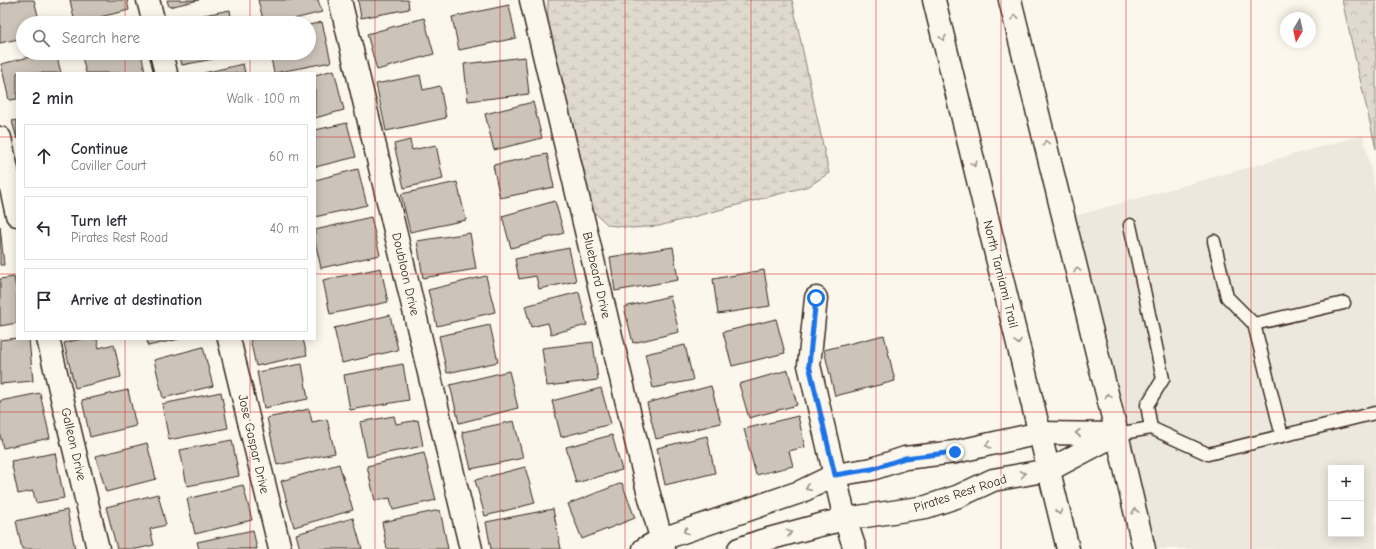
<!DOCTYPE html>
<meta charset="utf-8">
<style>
body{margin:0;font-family:"Comic Neue",sans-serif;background:#f2f2f3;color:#2b2b33}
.controls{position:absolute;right:12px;bottom:12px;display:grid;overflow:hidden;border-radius:0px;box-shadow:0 2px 10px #0003}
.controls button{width:36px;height:36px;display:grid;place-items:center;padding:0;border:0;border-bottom:1px solid #e1e1e2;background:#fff;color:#2b2b33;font:20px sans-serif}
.compass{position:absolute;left:1280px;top:12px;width:36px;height:36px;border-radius:50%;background:#fff;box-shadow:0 2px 10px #0003;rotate:189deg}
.stop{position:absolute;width:12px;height:12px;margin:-9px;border:3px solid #1a73e8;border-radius:50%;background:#fff}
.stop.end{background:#1a73e8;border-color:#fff;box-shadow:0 1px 4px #0008}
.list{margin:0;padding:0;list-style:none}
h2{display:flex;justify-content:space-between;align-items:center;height:52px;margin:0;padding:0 16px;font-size:17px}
h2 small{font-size:13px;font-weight:400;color:#7c7c81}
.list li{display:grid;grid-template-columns:26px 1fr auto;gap:12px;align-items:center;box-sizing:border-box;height:64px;margin:0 8px 8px;padding:0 8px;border:1px solid #e1e1e2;border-radius:0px}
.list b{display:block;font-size:15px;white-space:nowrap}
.list p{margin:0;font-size:13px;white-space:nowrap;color:#7c7c81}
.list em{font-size:13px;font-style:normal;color:#7c7c81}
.icon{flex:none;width:22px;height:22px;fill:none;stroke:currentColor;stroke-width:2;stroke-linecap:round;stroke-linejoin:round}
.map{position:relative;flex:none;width:1376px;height:549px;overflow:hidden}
.search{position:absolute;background:#fff;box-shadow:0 2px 10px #0003;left:16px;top:16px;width:300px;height:44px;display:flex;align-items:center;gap:10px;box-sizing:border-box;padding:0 14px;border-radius:22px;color:#7c7c81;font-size:15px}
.panel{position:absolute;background:#fff;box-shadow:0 2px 10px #0003;left:16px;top:72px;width:300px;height:268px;border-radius:0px}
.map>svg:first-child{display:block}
.built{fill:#ede8dd;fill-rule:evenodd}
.wetland{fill:url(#wetland-marsh);stroke:#8d8276}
.park{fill:url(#park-crowns);stroke:#8d8276}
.building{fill:#ccc4b9;stroke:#3b2a1e}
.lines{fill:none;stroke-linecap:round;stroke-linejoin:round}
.service-casing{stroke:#3b2a1e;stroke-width:15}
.minor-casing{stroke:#3b2a1e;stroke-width:25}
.primary-casing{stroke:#3b2a1e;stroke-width:25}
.service{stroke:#fbf7ec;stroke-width:12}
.minor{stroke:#fbf7ec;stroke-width:22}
.primary{stroke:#fbf7ec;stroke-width:22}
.oneway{stroke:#9b9085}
.route{stroke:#1a73e8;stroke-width:5}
.grid{fill:none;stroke:#d62828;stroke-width:1;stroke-opacity:0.55}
.labels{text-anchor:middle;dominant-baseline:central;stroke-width:3.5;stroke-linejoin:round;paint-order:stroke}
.street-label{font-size:13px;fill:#3b2a1e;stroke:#fbf7ec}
</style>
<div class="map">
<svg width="1376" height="549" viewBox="0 0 1376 549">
<defs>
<pattern id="wetland-marsh" width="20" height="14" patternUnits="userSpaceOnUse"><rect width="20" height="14" fill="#dfd9ce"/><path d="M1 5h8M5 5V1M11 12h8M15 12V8" fill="none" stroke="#c0bab0"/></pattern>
<pattern id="park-crowns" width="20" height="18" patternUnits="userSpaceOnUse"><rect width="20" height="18" fill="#dfd9ce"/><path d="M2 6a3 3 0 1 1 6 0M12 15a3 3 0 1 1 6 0" fill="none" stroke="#c0bab0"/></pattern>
</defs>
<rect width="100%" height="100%" fill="#fbf7ec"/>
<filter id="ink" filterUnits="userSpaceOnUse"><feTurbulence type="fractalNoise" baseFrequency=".025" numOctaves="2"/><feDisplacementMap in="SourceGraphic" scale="8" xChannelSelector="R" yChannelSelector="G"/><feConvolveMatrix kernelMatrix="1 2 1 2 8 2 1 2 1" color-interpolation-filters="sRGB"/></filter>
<g filter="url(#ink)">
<!-- built -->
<path class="built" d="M1363 135 1376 193V549H1155L1075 216ZM1331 468H1361V534H1331Z"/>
<!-- wetland -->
<polygon class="wetland" points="548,0 792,0 829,173 809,186 659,226 632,228 608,225 594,212 584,197 547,49"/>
<!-- park -->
<polygon class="park" points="1342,0 1376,0 1376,149"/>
<!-- building -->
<g class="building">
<polygon points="18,0 34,0 40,23 23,23 23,38 0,43 0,4"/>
<polygon points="70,0 127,0 129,10 75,23"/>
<polygon points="167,0 199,0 169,7"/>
<polygon points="258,0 318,0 322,12 278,23 264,23"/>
<polygon points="358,0 408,0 409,9 361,18"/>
<polygon points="509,5 516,38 459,50 452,17"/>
<polygon points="230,10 232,23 173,23 173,21"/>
<polygon points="424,18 434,54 377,70 367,34"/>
<polygon points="322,22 331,62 274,73 270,53 309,53 309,25"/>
<polygon points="46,53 56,53 61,73 17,73 17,99 9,100 1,64"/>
<polygon points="81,53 141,53 145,71 137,73 86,73"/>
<polygon points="179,53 239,53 239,54 182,65"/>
<polygon points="525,57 529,94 468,101 464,64"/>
<polygon points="243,64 245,73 204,73"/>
<polygon points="334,70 344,110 315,118 315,75"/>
<polygon points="420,75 423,90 440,86 446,118 386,131 376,84"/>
<polygon points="533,102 542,138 494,150 485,114"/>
<polygon points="17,120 17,139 12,121"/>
<polygon points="347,123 356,157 315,167 315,130"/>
<polygon points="410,140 412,150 436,145 443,179 404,188 394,144"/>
<polygon points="547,154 554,187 500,198 493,165"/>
<polygon points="358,169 367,205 315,217 315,180"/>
<polygon points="457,182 466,220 410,232 401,194"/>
<polygon points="555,201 564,233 511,248 502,216"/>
<polygon points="371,217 380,255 321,268 315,241 315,230"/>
<polygon points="0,226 4,265 0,265"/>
<polygon points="470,233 476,269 423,278 417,241"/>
<polygon points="673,247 678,280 615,291 610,257"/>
<polygon points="569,248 576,281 539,289 536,276 519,279 515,259"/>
<polygon points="381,268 388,302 330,314 323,280"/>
<polygon points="764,270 770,306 718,314 713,279"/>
<polygon points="486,276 495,312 437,326 428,290"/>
<polygon points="14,277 17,294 17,323 0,326 0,279"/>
<polygon points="579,292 587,325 551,334 548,323 531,327 525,306"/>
<polygon points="670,296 679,332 633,343 624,307"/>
<polygon points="390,315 398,350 342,363 334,328"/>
<polygon points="776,319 785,353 732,366 723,332"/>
<polygon points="490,325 498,362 447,373 439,336"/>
<polygon points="884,335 895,381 835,396 824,350"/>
<polygon points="17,338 17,339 29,339 33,381 0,384 0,340"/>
<polygon points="81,339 97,339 99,348 114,344 121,377 75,388 64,343"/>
<polygon points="147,339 179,339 148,346"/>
<polygon points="250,339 303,339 307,355 256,366"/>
<polygon points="593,342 598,380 547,386 542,348"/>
<polygon points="685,345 693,380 653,388 645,354"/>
<polygon points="203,347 213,386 163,398 154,360"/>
<polygon points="302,364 308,399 264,408 257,372"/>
<polygon points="403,364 409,400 350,410 344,375"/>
<polygon points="788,370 797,405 749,418 739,384"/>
<polygon points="509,371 518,408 459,423 450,385"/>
<polygon points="711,386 721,423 656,439 647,403"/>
<polygon points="601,388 611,424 561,437 552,401"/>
<polygon points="128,390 136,426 90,437 82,400"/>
<polygon points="221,392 228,428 169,440 162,404"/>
<polygon points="40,393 50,438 3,448 0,435 0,401"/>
<polygon points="309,409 312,422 327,419 335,453 277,465 267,418"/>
<polygon points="394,416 396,424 418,420 423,446 367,457 360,422"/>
<polygon points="798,416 805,447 789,451 793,466 756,475 744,429"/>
<polygon points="514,421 523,458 471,469 462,432"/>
<polygon points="612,435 622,470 576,483 566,447"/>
<polygon points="707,436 715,473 665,485 657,448"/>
<polygon points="232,440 239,476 187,486 180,450"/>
<polygon points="147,443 156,479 106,492 96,456"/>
<polygon points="55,453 64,498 36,503 33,491 18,494 11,461"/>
<polygon points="424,453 436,500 393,510 390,498 375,501 367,466"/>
<polygon points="339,464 353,510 294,527 281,481"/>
<polygon points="525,467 535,503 485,516 475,480"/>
<polygon points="622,483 635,518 582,539 568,504"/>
<polygon points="243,485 252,520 195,534 187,499"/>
<polygon points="158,494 166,525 150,529 154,545 137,549 117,549 106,507"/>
<polygon points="553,509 561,549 491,549 486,522"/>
<polygon points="67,510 75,549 22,549 16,521"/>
<polygon points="440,510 448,549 387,549 382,522"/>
<polygon points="353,518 362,549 300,549 296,534"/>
<polygon points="253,530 257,549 199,549 197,542"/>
</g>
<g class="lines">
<!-- service casing -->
<g class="service-casing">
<g id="service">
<polyline points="1130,225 1163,379 1147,405 1151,428"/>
<polyline points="1214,241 1227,297 1254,324 1282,436"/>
<polyline points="1254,324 1344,303"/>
<polyline points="1117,434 1151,428 1208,454 1375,413"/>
</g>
</g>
<!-- minor casing -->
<g class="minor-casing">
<g id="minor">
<polyline points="148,0 154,23"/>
<polyline points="340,0 471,549"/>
<polyline points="531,0 647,487 664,549"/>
<polyline points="161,53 166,73"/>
<polyline points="0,138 17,215"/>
<polyline points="816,298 809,365 845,519 855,549"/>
<polyline points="48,339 98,549"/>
<polyline points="229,339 280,549"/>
<polyline points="644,549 662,539 800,492 835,475 872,469 905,458 955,452 1040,433 1117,434"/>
<polyline points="739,549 761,541 820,525 845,519 926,507 959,496 993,480 1049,470 1115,435"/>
</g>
</g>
<!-- primary casing -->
<g class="primary-casing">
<g id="primary">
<polyline points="934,0 1068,549"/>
<polyline points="1010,0 1117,434 1144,549"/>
</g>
</g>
<!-- service -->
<use href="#service" class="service"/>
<!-- minor -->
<use href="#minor" class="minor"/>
<!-- primary -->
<use href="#primary" class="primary"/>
</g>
<!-- one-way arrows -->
<defs><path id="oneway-chevron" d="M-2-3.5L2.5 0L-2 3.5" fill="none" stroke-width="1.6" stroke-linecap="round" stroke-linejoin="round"/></defs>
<g class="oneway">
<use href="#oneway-chevron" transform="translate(1015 17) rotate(-104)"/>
<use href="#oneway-chevron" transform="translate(943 38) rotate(76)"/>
<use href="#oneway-chevron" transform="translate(1046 143) rotate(-104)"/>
<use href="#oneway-chevron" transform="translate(974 164) rotate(76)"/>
<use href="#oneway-chevron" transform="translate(1077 270) rotate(-104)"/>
<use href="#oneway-chevron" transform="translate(1018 342) rotate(76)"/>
<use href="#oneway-chevron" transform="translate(1108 396) rotate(-104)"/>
<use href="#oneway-chevron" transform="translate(1078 433) rotate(-180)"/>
<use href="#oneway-chevron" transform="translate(988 445) rotate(168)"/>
<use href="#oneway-chevron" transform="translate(1023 474) rotate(-10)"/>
<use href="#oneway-chevron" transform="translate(808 488) rotate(154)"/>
<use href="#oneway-chevron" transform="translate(1135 511) rotate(-103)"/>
<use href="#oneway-chevron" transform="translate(1059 512) rotate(77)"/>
<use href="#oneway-chevron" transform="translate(686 531) rotate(161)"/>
<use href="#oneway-chevron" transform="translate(789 533) rotate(-15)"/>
</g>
</g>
<g class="lines" filter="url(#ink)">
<!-- route -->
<polyline class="route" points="816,298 809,365 835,475 872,469 905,458 955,452"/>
</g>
<!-- grid -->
<path class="grid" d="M125 0V23M250 0V23M375 0V549M500 0V549M625 0V549M751 0V549M876 0V549M1001 0V549M1126 0V549M1251 0V549M125 53V73M250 53V73M0 137H17M315 137H1376M0 274H17M315 274H1376M125 339V549M250 339V549M0 412H1376"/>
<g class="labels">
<!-- street labels -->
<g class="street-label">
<text transform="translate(406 274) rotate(77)">Doubloon Drive</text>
<text transform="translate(1001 274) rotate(76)">North Tamiami Trail</text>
<text transform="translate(597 275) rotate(77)">Bluebeard Drive</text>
<text transform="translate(74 444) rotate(77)">Galleon Drive</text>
<text transform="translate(254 444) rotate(77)">Jose Gaspar Drive</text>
<text transform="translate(960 493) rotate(-18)">Pirates Rest Road</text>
</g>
</g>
</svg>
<div class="controls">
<button>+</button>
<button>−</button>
</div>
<svg class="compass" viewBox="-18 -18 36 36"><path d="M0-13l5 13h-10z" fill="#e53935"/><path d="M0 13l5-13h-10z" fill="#7c7c81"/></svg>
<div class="stop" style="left:816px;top:298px"></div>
<div class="stop end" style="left:955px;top:452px"></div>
<div class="search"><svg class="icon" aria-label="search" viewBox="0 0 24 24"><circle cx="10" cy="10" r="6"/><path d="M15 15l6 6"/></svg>Search here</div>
<section class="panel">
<h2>2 min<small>Walk · 100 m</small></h2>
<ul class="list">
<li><svg class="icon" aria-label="ahead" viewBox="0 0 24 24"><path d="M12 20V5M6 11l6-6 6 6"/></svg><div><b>Continue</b><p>Caviller Court</p></div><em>60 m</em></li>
<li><svg class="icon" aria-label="left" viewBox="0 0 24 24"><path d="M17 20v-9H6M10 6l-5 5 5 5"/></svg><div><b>Turn left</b><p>Pirates Rest Road</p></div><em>40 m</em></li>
<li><svg class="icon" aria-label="arrive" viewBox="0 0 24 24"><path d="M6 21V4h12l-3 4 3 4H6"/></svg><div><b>Arrive at destination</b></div></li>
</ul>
</section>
</div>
